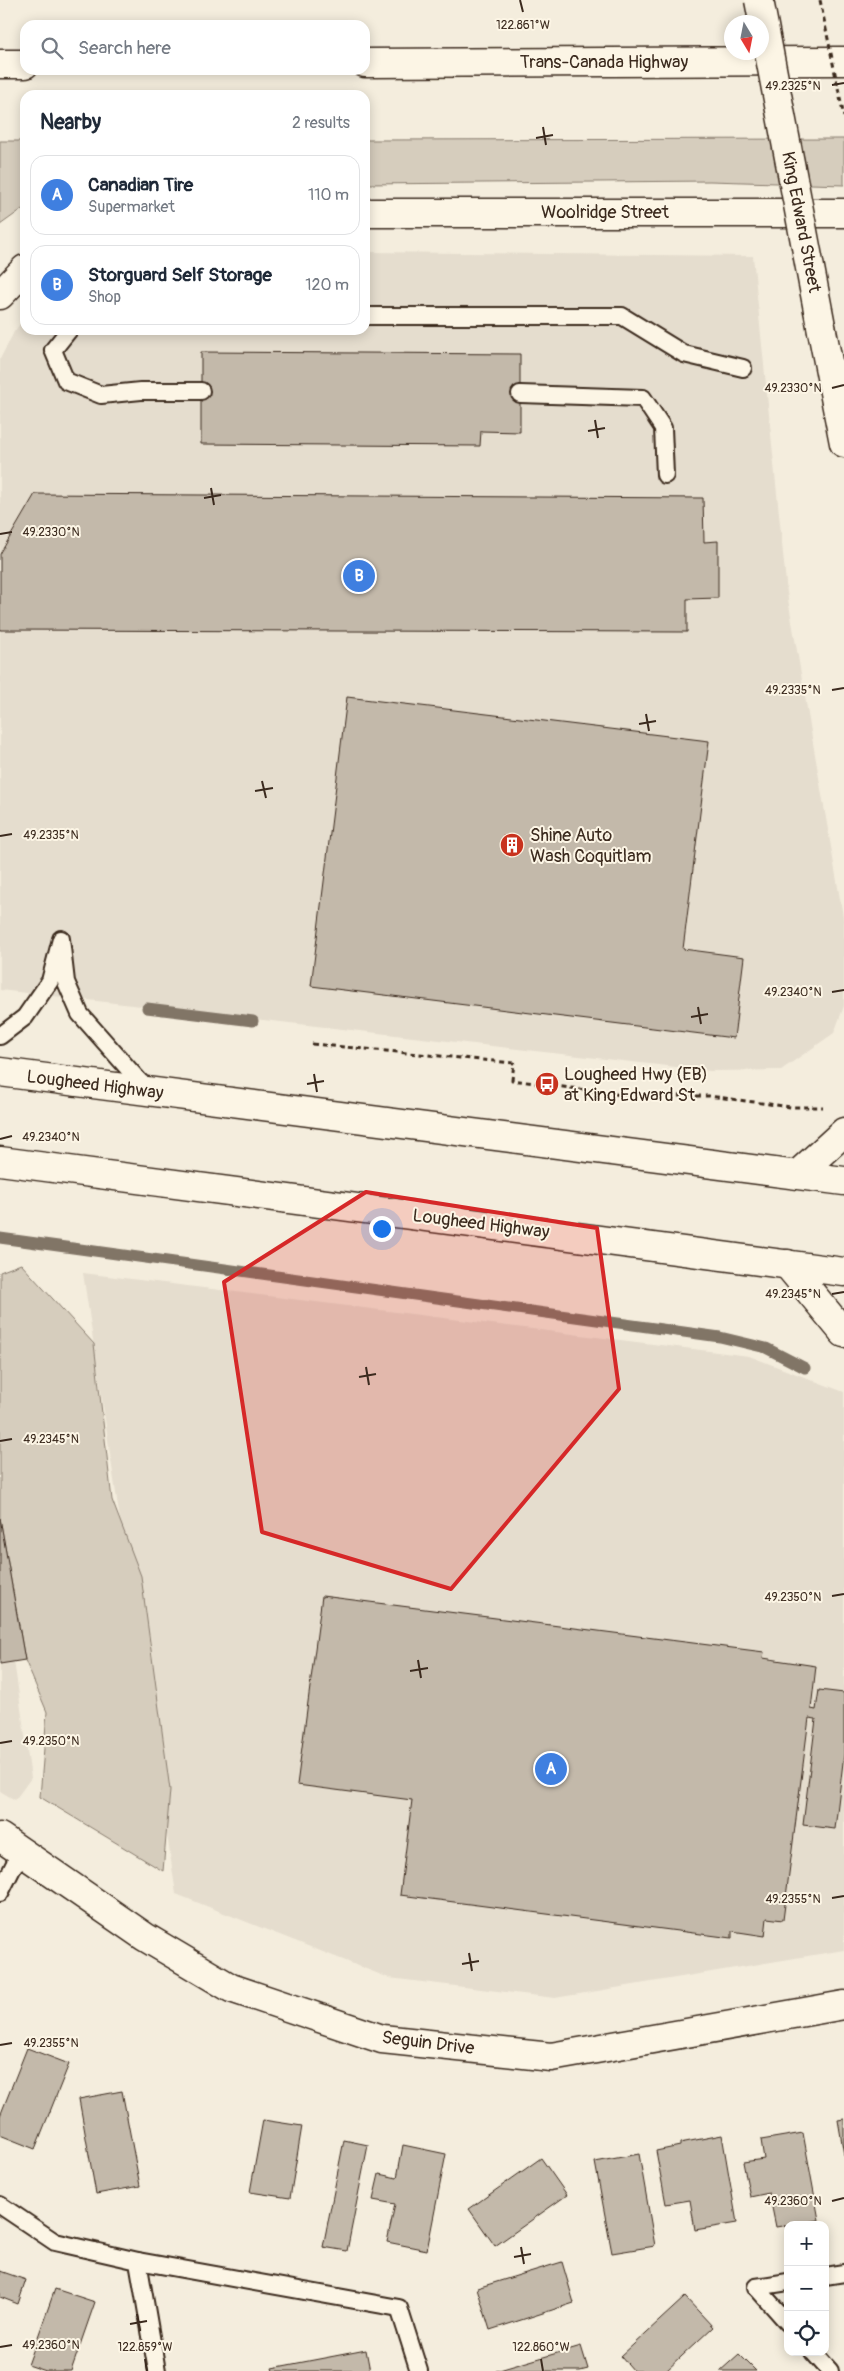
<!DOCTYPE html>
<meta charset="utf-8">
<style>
body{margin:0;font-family:Pangolin,sans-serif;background:#f2f2f3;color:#1f2937}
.controls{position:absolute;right:15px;bottom:15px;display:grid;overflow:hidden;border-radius:10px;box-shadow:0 2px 12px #0003}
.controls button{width:45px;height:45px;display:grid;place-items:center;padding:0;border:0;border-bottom:1px solid #e0e1e3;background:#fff;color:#1f2937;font:25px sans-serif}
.compass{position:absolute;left:724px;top:15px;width:45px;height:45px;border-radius:50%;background:#fff;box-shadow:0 2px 12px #0003;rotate:170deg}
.you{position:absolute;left:381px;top:1228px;width:18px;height:18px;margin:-12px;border:4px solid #fff;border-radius:50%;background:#1a73e8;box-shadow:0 0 0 8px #1a73e833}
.badge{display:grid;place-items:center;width:32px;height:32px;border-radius:50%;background:#c8321e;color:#fff;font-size:16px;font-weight:700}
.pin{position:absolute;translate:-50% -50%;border:2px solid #fff;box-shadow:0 1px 5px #0006}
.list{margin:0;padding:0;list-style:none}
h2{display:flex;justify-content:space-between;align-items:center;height:65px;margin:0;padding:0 20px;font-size:21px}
h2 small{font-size:16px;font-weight:400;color:#747a83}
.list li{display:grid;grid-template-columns:32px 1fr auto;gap:15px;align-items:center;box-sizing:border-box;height:80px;margin:0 10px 10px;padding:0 10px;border:1px solid #e0e1e3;border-radius:15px}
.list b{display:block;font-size:19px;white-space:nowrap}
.list p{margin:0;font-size:16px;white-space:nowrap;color:#747a83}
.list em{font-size:16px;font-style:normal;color:#747a83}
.icon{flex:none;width:28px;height:28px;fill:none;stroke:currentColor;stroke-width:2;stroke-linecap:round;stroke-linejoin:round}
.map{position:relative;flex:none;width:844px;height:2371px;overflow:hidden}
.search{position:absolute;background:#fff;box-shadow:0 2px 12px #0003;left:20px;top:20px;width:350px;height:55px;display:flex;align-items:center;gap:12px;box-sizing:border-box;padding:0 18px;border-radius:15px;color:#747a83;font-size:19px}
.panel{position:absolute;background:#fff;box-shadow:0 2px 12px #0003;left:20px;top:90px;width:350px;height:245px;border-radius:15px}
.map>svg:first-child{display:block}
.built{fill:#e5ddce}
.green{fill:#d6cdbd;stroke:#887c6e}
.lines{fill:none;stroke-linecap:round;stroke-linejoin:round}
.stream{stroke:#817466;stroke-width:11}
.building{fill:#c3b9aa;stroke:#3b2a1e}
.lane-casing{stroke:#3b2a1e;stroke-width:20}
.street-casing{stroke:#3b2a1e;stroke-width:31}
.secondary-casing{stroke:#3b2a1e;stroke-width:31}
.primary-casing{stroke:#3b2a1e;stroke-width:31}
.highway-casing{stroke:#3b2a1e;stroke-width:31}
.path{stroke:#3b2a1e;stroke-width:3;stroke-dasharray:5 4;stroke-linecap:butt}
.lane{stroke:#fcf5e5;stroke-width:16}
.street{stroke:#fcf5e5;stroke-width:28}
.secondary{stroke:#fcf5e5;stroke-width:28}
.primary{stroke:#fcf5e5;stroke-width:28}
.highway{stroke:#fcf5e5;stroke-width:28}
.secondary-bridge-casing{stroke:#3b2a1e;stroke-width:31;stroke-linecap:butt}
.path-bridge{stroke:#3b2a1e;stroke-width:3;stroke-dasharray:5 4;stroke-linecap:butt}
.secondary-bridge{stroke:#fcf5e5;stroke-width:28}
.marked{fill:#d62828;fill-opacity:0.2;stroke:#d62828;stroke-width:4;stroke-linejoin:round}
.ticks{fill:none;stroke:#3b2a1e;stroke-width:2}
.labels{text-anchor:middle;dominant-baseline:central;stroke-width:4;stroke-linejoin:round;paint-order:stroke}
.street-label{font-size:18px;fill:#3b2a1e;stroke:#fcf5e5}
.poi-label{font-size:18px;fill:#3b2a1e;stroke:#fcf5e5;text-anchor:start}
.ticks-label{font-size:12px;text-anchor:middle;fill:#3b2a1e;stroke:#fcf5e5;stroke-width:4;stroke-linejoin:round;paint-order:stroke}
</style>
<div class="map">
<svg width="844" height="2371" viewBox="0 0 844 2371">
<rect width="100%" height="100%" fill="#f4eddd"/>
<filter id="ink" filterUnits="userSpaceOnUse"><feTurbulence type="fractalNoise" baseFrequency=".02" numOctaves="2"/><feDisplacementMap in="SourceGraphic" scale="10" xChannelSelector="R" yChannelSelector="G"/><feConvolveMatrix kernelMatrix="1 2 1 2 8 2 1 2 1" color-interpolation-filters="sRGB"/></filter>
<g filter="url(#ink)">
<!-- built -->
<g class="built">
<polygon points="365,252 753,256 787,593 844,922 844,1006 834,1033 781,1070 711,1071 0,990 0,359 14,332 25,317 25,330 365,330"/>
<polygon points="83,1273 749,1356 844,1392 844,1950 555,1998 389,1978 176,1894"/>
<polygon points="0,1564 31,1778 15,1800 0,1791"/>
</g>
<!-- green -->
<g class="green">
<polygon points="844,139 844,185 710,181 365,184 365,140"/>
<polygon points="0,141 25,141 25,207 0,225"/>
<polygon points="21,1264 94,1344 112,1500 141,1576 170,1790 163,1871 40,1797 47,1712 25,1660 0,1518 0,1272"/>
</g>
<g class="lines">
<!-- stream -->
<g class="stream">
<polyline points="147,1008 253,1021"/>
<polyline points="0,1238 720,1337 766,1348 805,1368"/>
</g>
</g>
<!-- building -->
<g class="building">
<polygon points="201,352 520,354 520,432 481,431 480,446 201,444"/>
<polygon points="35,494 703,498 704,542 718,541 718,598 687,599 687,632 0,630 0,554"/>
<polygon points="347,697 709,741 683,949 744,957 734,1038 311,986"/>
<polygon points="0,1518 25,1660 0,1664"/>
<polygon points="322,1596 764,1652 763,1658 816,1666 811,1709 816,1710 819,1690 844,1693 844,1754 835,1829 803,1825 816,1719 809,1718 783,1920 767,1918 765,1936 732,1931 732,1938 400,1895 412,1800 297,1785"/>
<polygon points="27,2048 69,2064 35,2149 0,2135 0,2116"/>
<polygon points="122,2091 140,2186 96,2194 79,2099"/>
<polygon points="844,2119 844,2155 838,2120"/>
<polygon points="263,2120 302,2126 290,2198 250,2192"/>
<polygon points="803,2133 819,2220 776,2227 769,2193 750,2197 743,2162 764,2159 761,2140"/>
<polygon points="722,2135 737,2223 695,2230 690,2200 666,2204 656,2151 680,2146 680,2143"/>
<polygon points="344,2140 368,2145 347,2251 323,2247"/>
<polygon points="403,2145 446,2154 427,2250 387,2242 395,2204 373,2200 379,2174 397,2178"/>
<polygon points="639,2154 655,2246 612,2253 595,2162"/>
<polygon points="541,2158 567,2195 495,2246 469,2209"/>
<polygon points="562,2262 574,2303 490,2330 477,2288"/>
<polygon points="0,2271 26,2280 18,2304 0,2297"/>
<polygon points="55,2289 95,2302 71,2371 46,2371 28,2365"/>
<polygon points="685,2297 713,2327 666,2371 634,2371 621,2356"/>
<polygon points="581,2346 588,2369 580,2371 496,2371"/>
<polygon points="366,2350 370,2371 273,2371 272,2368"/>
<polygon points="739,2354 756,2371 720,2371"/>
</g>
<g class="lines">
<!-- lane casing -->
<g class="lane-casing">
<g id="lane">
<polyline points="365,316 622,316 684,354 743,368"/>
<polyline points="69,330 53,350 66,381 101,395 141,391 201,391"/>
<polyline points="520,394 643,398 663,428 665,475"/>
<polyline points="0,1036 25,1017 50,981 61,939 66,982 80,1014 148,1091"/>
<polyline points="0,1893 20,1853"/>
<polyline points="0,2205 55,2242 138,2261 399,2308 419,2371"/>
<polyline points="138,2261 157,2371"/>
<polyline points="825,2276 844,2273"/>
<polyline points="788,2282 756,2287 788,2323"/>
<polyline points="813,2352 830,2371"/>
</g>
</g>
<!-- street casing -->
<g class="street-casing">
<g id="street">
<polyline points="365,213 844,213"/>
<polyline points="0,295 25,269"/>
<polyline points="0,1837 145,1937 231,1988 382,2039 551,2057 844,2005"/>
</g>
</g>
<!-- secondary casing -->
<g class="secondary-casing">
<polyline id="secondary" points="822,331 844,443"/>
</g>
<!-- primary casing -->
<g class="primary-casing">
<g id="primary">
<polyline points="0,1072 844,1181"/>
<polyline points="0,1161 844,1272"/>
<polyline points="798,1174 844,1132"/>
<polyline points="787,1264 844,1333"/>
</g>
</g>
<!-- highway casing -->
<g class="highway-casing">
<g id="highway">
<polyline points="365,63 844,61"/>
<polyline points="0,64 25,64"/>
</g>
</g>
<!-- path -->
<polyline class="path" points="312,1044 514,1063 512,1080 630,1096 709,1096 791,1107 823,1107"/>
<!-- lane -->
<use href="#lane" class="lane"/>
<!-- street -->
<use href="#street" class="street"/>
<!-- secondary -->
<use href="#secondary" class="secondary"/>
<!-- primary -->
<use href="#primary" class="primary"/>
<!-- highway -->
<use href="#highway" class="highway"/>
<!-- secondary-bridge casing -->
<g class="secondary-bridge-casing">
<polyline id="secondary-bridge" points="759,0 822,331"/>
</g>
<!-- path-bridge -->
<polyline class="path-bridge" points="820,0 844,117"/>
<!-- secondary-bridge -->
<use href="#secondary-bridge" class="secondary-bridge"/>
</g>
</g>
<!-- marked area -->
<path class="marked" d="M366 1192 597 1228 619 1389 451 1589 262 1532 224 1282Z"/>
<!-- ticks -->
<path class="ticks" d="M520 0 523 12M832 85 844 83M543 127 546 145M536 138 553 135M832 388 844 385M595 420 598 438M588 431 605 428M211 488 214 505M204 498 221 495M0 534 12 532M832 690 844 688M646 714 649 731M639 724 656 721M262 781 266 798M255 791 273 788M0 836 12 834M832 992 844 990M698 1007 701 1024M691 1017 708 1014M314 1074 317 1092M307 1084 324 1081M0 1139 12 1136M832 1294 844 1292M366 1367 369 1385M359 1377 376 1374M0 1441 12 1439M832 1596 844 1594M418 1660 421 1678M410 1671 428 1668M0 1743 12 1741M832 1898 844 1896M469 1953 472 1971M462 1964 479 1961M0 2045 12 2043M832 2201 844 2198M521 2247 524 2264M514 2257 531 2254M137 2314 140 2331M130 2324 147 2321M0 2347 12 2345M145 2359 147 2371M541 2359 543 2371"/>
<!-- icons -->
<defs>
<g id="building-disc" transform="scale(1.25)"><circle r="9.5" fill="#c8321e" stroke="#fcf5e5"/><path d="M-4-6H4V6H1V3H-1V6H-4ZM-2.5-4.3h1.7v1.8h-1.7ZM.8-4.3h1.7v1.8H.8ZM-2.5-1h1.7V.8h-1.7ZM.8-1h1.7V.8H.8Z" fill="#fff"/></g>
<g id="bus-disc" transform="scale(1.25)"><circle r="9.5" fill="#c8321e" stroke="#fcf5e5"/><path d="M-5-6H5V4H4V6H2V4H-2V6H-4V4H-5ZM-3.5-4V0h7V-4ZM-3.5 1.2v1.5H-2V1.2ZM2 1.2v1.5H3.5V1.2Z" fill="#fff"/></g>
</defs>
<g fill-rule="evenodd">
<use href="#building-disc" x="512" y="845"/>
<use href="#bus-disc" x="547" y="1084"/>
</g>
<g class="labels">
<!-- street labels -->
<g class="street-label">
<text x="604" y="62">Trans-Canada Highway</text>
<text x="605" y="212">Woolridge Street</text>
<text transform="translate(801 222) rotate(79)">King Edward Street</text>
<text transform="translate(95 1085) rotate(7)">Lougheed Highway</text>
<text transform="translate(481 1224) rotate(7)">Lougheed Highway</text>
<text transform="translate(428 2043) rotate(7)">Seguin Drive</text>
</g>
<!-- poi labels -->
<g class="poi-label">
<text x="530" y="835">Shine Auto<tspan x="530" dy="21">Wash Coquitlam</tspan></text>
<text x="564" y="1074">Lougheed Hwy (EB)<tspan x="564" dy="21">at King Edward St</tspan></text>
</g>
</g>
<g class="ticks-label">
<text x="523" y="29">122.861°W</text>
<text x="793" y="90">49.2325°N</text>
<text x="793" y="392">49.2330°N</text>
<text x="51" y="536">49.2330°N</text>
<text x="793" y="694">49.2335°N</text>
<text x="51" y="839">49.2335°N</text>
<text x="793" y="996">49.2340°N</text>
<text x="51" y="1141">49.2340°N</text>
<text x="793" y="1298">49.2345°N</text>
<text x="51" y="1443">49.2345°N</text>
<text x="793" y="1601">49.2350°N</text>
<text x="51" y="1745">49.2350°N</text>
<text x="793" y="1903">49.2355°N</text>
<text x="51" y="2047">49.2355°N</text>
<text x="793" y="2205">49.2360°N</text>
<text x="51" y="2349">49.2360°N</text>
<text x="145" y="2351">122.859°W</text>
<text x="541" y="2351">122.860°W</text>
</g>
</svg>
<div class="controls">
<button>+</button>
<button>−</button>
<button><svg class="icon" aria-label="locate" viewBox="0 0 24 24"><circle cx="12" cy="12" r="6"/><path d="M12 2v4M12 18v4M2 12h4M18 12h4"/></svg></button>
</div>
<svg class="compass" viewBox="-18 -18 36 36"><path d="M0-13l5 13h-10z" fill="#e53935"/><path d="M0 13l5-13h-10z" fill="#747a83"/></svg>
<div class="you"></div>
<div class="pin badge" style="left:551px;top:1769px;background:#3f7fe0">A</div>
<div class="pin badge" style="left:359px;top:576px;background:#3f7fe0">B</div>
<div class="search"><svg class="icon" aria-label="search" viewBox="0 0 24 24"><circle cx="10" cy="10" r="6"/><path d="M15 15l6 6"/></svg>Search here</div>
<section class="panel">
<h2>Nearby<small>2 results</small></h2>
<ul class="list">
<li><span class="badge" style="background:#3f7fe0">A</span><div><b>Canadian Tire</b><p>Supermarket</p></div><em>110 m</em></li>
<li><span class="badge" style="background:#3f7fe0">B</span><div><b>Storguard Self Storage</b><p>Shop</p></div><em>120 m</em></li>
</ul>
</section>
</div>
